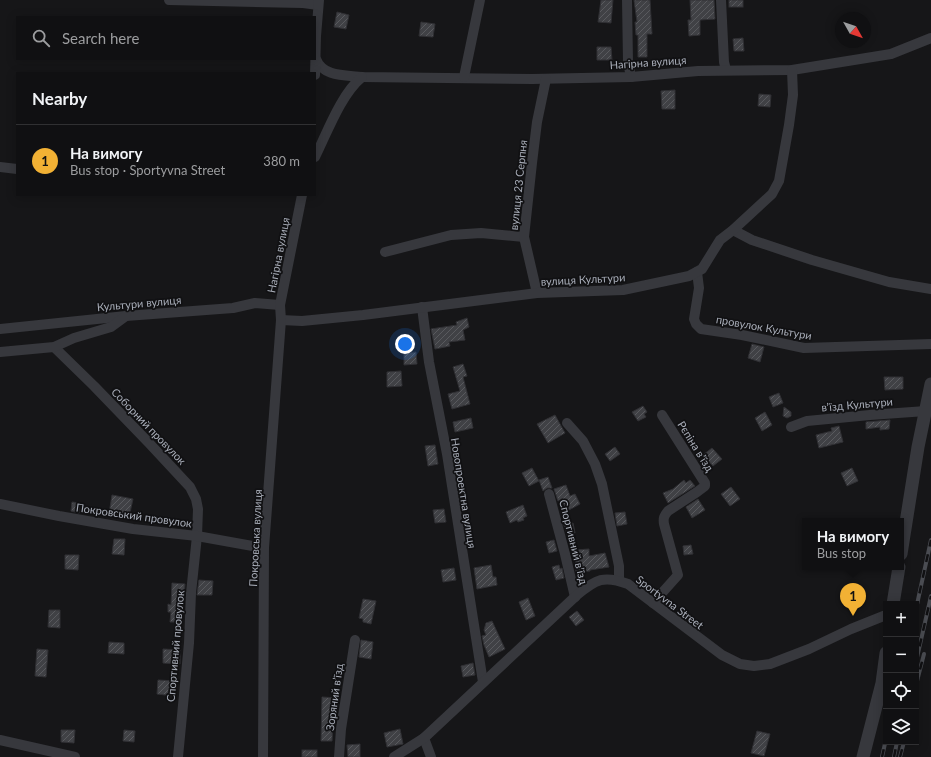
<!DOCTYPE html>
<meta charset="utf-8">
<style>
body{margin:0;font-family:Lato,sans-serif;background:#1e1e20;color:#f1f3f6}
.controls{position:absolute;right:12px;bottom:12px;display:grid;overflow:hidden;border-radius:0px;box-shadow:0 2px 10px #0003}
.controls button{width:36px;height:36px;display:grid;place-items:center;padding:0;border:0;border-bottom:1px solid #303032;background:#101012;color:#f1f3f6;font:20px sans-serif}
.compass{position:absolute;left:835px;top:12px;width:36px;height:36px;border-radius:50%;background:#101012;box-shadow:0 2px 10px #0003;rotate:130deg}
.you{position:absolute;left:405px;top:344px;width:14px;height:14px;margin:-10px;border:3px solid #fff;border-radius:50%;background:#1a73e8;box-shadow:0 0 0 6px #1a73e833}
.badge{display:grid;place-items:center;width:26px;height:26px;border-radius:50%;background:#f2b134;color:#111;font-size:13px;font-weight:700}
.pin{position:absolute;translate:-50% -33px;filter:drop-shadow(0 1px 2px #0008)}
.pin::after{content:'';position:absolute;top:21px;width:14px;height:12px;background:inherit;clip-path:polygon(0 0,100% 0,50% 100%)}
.popup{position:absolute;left:802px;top:518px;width:102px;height:52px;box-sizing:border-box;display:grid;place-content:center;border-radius:0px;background:#101012;filter:drop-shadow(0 1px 3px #0005);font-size:13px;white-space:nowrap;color:#9c9d9f}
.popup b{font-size:15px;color:#f1f3f6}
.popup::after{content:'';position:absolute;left:50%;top:100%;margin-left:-8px;border:8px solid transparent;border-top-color:#101012}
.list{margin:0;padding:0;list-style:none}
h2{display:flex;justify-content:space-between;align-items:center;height:52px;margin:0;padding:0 16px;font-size:17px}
h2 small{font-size:13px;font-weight:400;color:#9c9d9f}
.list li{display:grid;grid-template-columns:26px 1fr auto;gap:12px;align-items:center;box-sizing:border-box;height:72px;padding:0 16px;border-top:1px solid #303032}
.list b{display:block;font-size:15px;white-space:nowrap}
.list p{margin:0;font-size:13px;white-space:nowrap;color:#9c9d9f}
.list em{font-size:13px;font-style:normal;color:#9c9d9f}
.icon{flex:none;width:22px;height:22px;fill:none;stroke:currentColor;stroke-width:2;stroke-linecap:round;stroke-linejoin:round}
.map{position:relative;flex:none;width:931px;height:757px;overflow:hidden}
.search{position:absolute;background:#101012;box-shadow:0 2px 10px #0003;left:16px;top:16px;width:300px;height:44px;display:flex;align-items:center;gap:10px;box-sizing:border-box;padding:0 14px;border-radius:0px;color:#9c9d9f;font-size:15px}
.panel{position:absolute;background:#101012;box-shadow:0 2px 10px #0003;left:16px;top:72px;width:300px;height:124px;border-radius:0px}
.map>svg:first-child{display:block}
.building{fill:url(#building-hatch);stroke:#303034}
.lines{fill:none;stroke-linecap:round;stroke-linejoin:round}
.minor{stroke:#37383d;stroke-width:10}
.tertiary{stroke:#37383d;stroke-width:13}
.rail-casing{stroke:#4a4c52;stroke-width:4}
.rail{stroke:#111113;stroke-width:2.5;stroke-dasharray:8;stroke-linecap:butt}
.labels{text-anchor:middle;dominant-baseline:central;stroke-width:3.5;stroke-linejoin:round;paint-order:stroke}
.street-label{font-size:11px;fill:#a8adb8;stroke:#111113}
</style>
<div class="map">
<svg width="931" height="757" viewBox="0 0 931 757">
<defs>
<pattern id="building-hatch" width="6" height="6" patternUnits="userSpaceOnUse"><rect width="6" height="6" fill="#404145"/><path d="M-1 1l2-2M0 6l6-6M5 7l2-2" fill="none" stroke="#595a5e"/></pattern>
</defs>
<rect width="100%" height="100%" fill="#161618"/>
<!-- building -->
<g class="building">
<polygon points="601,0 613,0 611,23 598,22"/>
<polygon points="634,0 650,0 652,34 647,34 647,57 638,57 638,35 636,35 635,22 637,22"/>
<polygon points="690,0 714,0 715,19 700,20 700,35 689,36 688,20 691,20"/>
<rect x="729" y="0" width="14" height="7"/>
<polygon points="337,12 349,15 346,29 334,27"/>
<polygon points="421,22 435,24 433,37 419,36"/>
<polygon points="743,38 744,51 734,51 733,39"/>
<polygon points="597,47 611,47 612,60 597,60"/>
<polygon points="675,90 675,109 662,109 661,91"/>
<polygon points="759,94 771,95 770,107 758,106"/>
<polygon points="467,318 469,327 463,330 465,340 449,342 450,346 435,349 431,329 457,325 456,322"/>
<polygon points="752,344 764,347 760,362 748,358"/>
<polygon points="416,352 417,364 404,365 404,353"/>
<polygon points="463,364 467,376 463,377 470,404 452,409 448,394 460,391 453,367"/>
<polygon points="401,371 402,386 387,387 387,372"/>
<polygon points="884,377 903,377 903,389 885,390"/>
<polygon points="779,393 783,403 773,407 769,397"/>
<polygon points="643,406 647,412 644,414 646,417 638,421 632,412"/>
<polygon points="784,407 791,412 791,416 787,418 783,416"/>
<polygon points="765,412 772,425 762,431 755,418"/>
<polygon points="555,415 565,433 548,443 537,424"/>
<polygon points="471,418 473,428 455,432 453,422"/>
<polygon points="890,420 889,429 880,430 880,427 866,429 866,422"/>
<polygon points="839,426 843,442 819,448 816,435 832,431 831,428"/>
<polygon points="435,445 438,464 428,466 425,446"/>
<polygon points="615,447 620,454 610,461 605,454"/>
<polygon points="712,448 722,459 713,466 703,455"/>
<polygon points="532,468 539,481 529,486 522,473"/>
<polygon points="852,468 858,481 847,486 841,473"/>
<polygon points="548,477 552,488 547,488 543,491 539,480"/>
<polygon points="684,480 686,483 690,480 695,486 668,503 663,493 673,489"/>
<polygon points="566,485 570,496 575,494 580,504 567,511 562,500 558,501 554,489"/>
<polygon points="731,487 740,499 730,506 721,494"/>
<polygon points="112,495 133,499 129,517 109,514"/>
<polygon points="698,499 705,510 692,518 686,507"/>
<polygon points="72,502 80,503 79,513 71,511"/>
<polygon points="523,505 527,516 523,518 524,520 518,522 517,520 510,523 506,512"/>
<polygon points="444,509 446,522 435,523 433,510"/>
<polygon points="625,512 627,524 617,526 615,513"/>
<polygon points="573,523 575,533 567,535 564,525"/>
<polygon points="114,539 125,539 124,555 112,554"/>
<polygon points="554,540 557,551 549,553 546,542"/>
<polygon points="691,545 693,554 684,555 683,546"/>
<polygon points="589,549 589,556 605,553 609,567 590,570 590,571 576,572 575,550"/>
<polygon points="65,555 79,555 78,570 65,569"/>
<polygon points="491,565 493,577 496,577 497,585 477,589 474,568"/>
<polygon points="559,565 560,569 562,568 564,578 556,580 552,567"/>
<polygon points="454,568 456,580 443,582 441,570"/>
<polygon points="199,580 213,581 212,595 197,595"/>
<polygon points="172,583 185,584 182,622 170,622 171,612 168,612 168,604 171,605"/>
<polygon points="528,598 535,616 526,620 519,602"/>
<polygon points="363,599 376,601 371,624 363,622 363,619 359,618"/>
<polygon points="49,610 60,610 60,628 48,627"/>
<polygon points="577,611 584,620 576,626 569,617"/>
<polygon points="492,621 505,649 489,657 484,645 482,636 486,635 484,630 486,623"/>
<polygon points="361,640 373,642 371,659 359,657"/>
<polygon points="109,642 124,643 124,654 108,653"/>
<polygon points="37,649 48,650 46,677 35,676"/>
<polygon points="163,649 180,650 180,664 163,663"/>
<polygon points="473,663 475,675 463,677 461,666"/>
<polygon points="158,680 176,681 174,696 157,694"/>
<polygon points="322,697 339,698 337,713 335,713 335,718 333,717 332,741 321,741"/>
<polygon points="400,729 403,744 387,747 384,733"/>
<polygon points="61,730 75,730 74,743 61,742"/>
<polygon points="124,730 135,731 134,742 123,741"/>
<polygon points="757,731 770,734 764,756 751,753"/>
<polygon points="360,744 360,757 348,757 347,745"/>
<rect x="302" y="750" width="15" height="7"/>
</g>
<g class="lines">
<!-- minor -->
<g class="minor">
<polyline points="169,0 303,3 318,5"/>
<polyline points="627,0 628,62 631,77"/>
<polyline points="721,0 724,62 726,70"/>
<path d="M316 59C323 77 345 75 362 77L532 79 631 77 698 71 792 70 891 54 931 38"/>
<polyline points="315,75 316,36 319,0"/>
<polyline points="464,77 480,0"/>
<path d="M315 157C327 133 341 94 362 77"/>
<polyline points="0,167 17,169"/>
<polyline points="733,230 752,240 812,260 889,282 931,289"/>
<polyline points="385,252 451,235 481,233 524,237"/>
<polyline points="697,272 699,288 694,319 696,324 701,329 742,335 804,348 931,344"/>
<polyline points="537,293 524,237 532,163 537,122 546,79"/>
<polyline points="422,307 429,362 447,454 483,682"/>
<polyline points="281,320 302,321 363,315 537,293 623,290 689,276 702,269 720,240 733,230 772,194 779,181 789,125 793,95 792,70"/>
<polyline points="0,329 126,316 233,308 255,303 280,305"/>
<polyline points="54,347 94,386 149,443 190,487 196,499 198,509 197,536 191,593 189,643 178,757"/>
<polyline points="0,352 54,347 74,338 111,327 126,316"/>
<polyline points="567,423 583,441 595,464 602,484 619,566 619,581"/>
<polyline points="791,427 807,421 870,415 926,411"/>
<polyline points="549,494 565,554 575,597"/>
<polyline points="0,504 59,516 133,529 197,536 264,548"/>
<path d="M653 603 678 575 664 524C663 518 664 516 668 511L697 492 705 486V483L662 415"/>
<polyline points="424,738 431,757"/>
<polyline points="0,740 75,757"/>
<polyline points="263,757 264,548 281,320 280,305 302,195"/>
<polyline points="339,757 341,729 355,640"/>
<path d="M394 757 424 738 577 595C596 579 604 575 628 584L722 655 740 664 754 666 770 664 809 649 851 629 886 615"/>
</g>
<!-- tertiary -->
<g class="tertiary">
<polyline points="901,554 918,447 931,384"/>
<polyline points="893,604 899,567"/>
<polyline points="863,757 882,683 886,653"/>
</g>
<!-- rail casing -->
<g class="rail-casing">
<g id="rail">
<polyline points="916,609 931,540"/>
<polyline points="916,662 931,596"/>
<polyline points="916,685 924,654"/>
<polyline points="882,757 886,739"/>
<polyline points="894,757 897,742"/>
<polyline points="900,757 904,742"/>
</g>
</g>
<!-- rail -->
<use href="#rail" class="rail"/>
</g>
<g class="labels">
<!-- street labels -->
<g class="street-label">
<text transform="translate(648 62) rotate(-4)">Нагірна вулиця</text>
<text transform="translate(518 185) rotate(-84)">вулиця 23 Серпня</text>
<text transform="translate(278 255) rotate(-79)">Нагірна вулиця</text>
<text transform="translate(583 279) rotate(-3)">вулиця Культури</text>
<text transform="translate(139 303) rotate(-5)">Культури вулиця</text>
<text transform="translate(764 327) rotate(10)">провулок Культури</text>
<text transform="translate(857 404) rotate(-5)">в’їзд Культури</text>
<text transform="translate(149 426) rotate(46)">Соборний провулок</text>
<text transform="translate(696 446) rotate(58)">Рєпіна в’їзд</text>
<text transform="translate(464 493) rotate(81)">Новопроектна вулиця</text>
<text transform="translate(134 515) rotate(8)">Покровський провулок</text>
<text transform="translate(255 538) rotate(-87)">Покровська вулиця</text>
<text transform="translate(574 542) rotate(76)">Спортивний в’їзд</text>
<text transform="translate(670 602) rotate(37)">Sportyvna Street</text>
<text transform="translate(175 646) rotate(-85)">Спортивний провулок</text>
<text transform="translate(334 697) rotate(-82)">Зоряний в’їзд</text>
</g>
</g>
</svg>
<div class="controls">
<button>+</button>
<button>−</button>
<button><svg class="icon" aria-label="locate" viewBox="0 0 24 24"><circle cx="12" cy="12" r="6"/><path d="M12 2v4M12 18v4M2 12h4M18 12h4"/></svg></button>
<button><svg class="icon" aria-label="layers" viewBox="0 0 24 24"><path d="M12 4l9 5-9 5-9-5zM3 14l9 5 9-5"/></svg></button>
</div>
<svg class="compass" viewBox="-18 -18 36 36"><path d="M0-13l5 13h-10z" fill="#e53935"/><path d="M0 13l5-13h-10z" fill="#9c9d9f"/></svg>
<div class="you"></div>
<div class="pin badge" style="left:853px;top:616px">1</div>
<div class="popup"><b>На вимогу</b>Bus stop</div>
<div class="search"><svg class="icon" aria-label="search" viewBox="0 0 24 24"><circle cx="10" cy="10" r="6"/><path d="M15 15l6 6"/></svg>Search here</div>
<section class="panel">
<h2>Nearby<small></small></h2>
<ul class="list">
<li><span class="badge">1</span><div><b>На вимогу</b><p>Bus stop · Sportyvna Street</p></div><em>380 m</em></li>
</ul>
</section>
</div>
